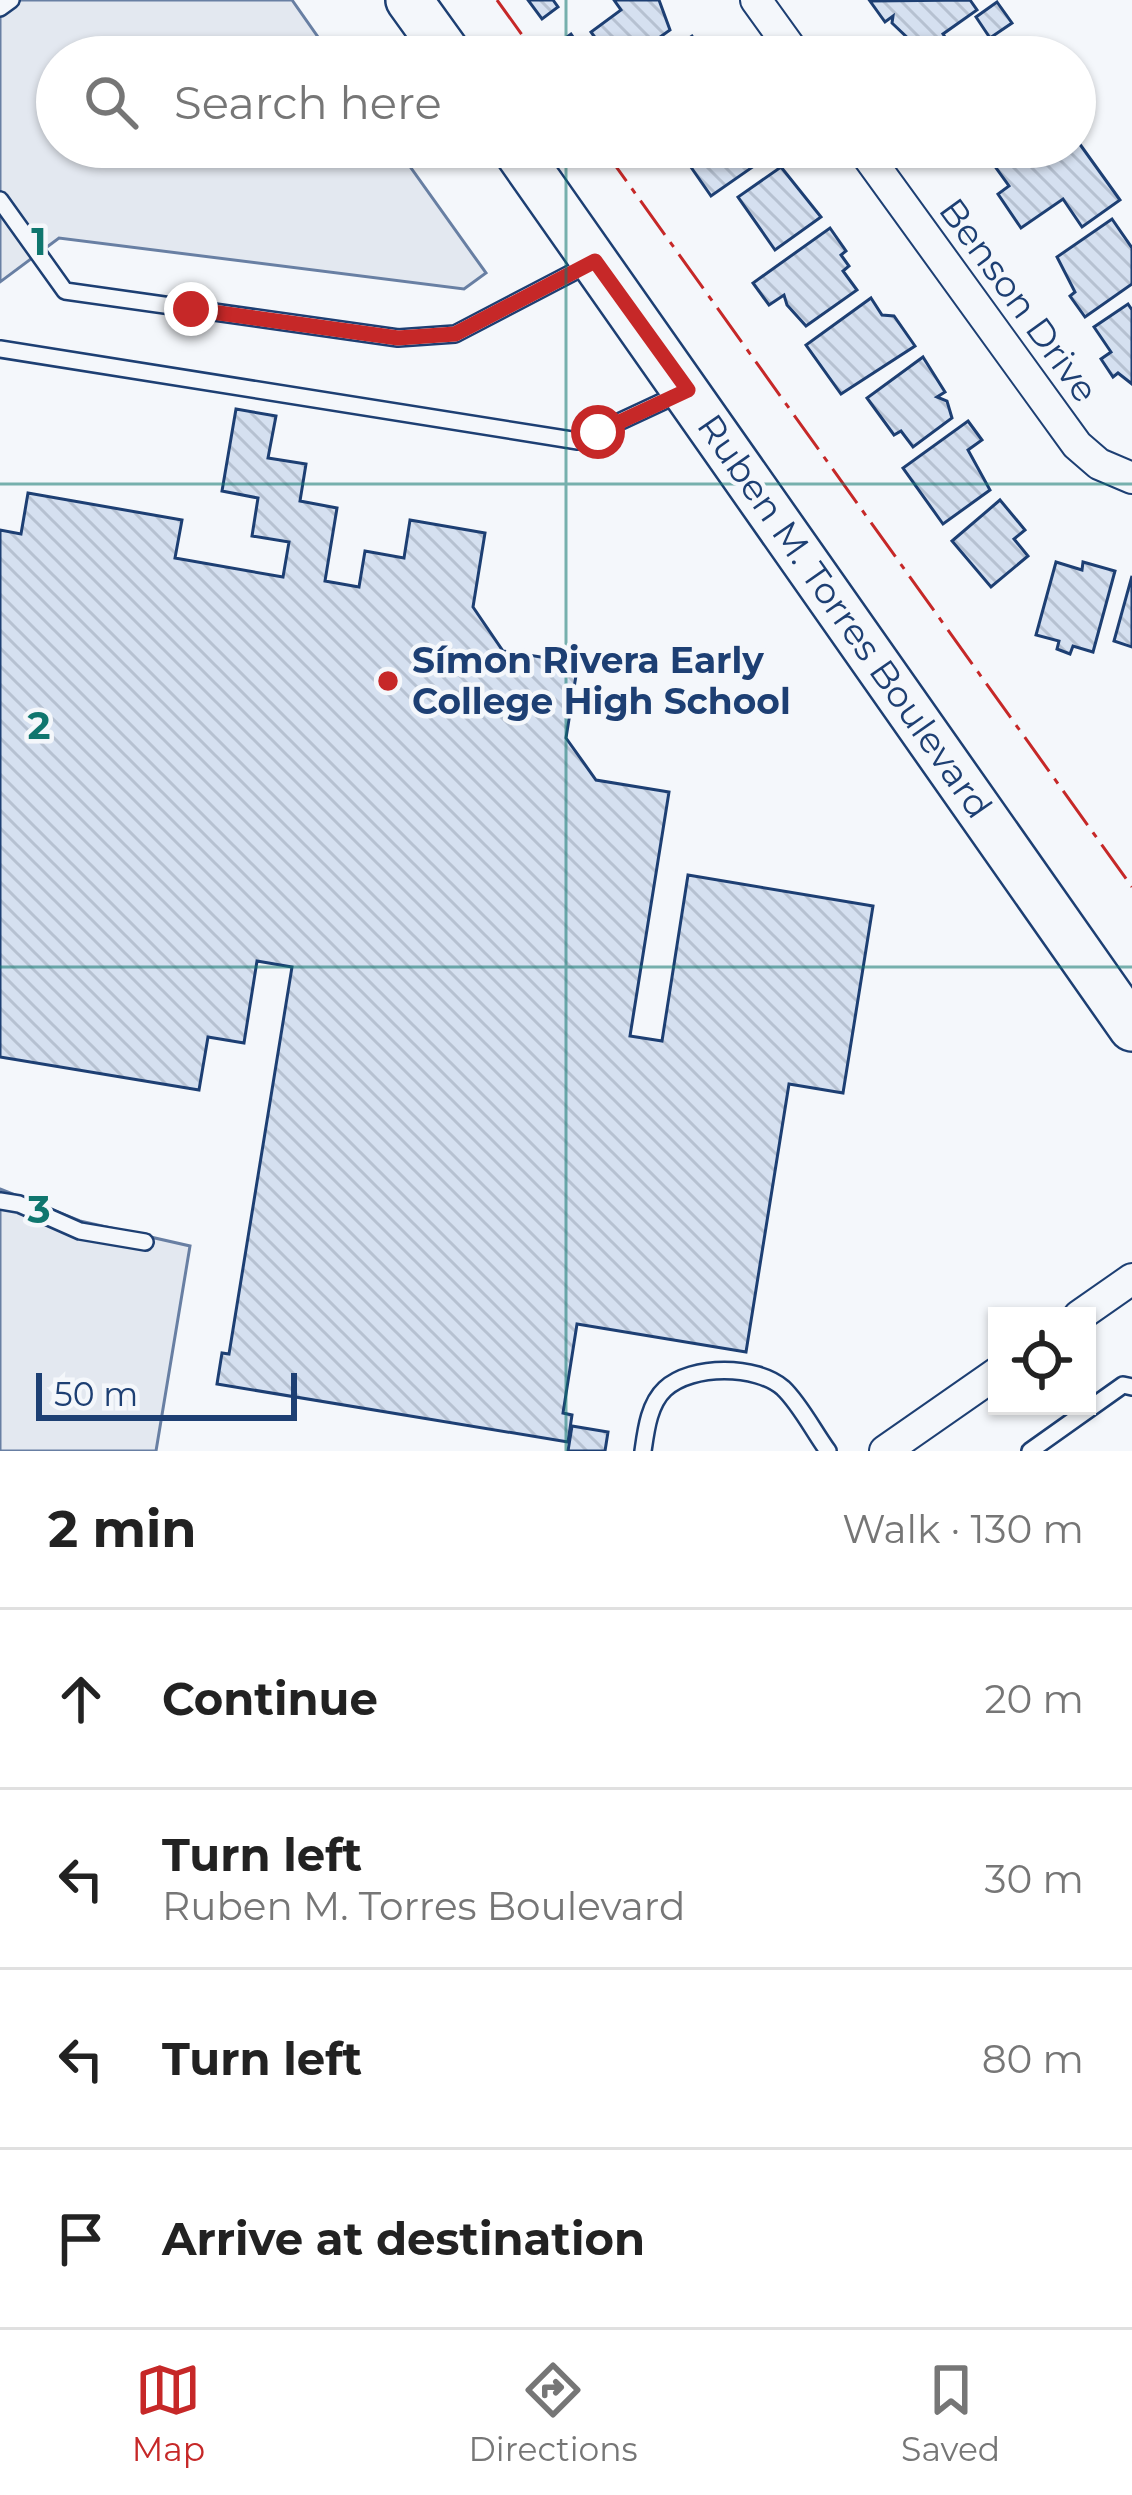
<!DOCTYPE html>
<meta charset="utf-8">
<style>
body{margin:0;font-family:Montserrat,sans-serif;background:#f6f6f6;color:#222}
.controls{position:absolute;right:36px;bottom:36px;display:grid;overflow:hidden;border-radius:0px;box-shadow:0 3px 9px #0004}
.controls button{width:108px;height:108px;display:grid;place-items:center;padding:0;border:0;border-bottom:3px solid #e0e0e0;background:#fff;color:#222;font:60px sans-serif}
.scale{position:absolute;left:36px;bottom:30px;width:261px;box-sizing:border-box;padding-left:12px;border:6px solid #1d3f73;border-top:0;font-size:33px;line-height:42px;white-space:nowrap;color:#1d3f73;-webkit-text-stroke:9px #f4f7fb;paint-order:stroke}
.stop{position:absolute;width:36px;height:36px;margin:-27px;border:9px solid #c62828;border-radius:50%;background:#fff}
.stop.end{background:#c62828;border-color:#fff;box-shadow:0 3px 12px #0008}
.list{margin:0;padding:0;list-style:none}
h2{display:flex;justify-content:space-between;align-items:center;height:156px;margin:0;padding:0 48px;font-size:51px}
h2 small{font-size:39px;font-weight:400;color:#767676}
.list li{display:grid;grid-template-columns:78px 1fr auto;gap:36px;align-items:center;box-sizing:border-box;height:180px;padding:0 48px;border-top:3px solid #e0e0e0}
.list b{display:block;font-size:45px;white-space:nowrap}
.list p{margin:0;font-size:39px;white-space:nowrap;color:#767676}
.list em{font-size:39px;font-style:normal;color:#767676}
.icon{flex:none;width:66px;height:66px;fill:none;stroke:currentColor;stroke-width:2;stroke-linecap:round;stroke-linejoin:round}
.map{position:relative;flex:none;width:1132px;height:1451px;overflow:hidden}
.search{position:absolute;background:#fff;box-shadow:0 3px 9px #0004;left:36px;right:36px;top:36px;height:132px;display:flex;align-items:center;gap:30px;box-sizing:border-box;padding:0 42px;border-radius:66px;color:#767676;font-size:45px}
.sheet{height:876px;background:#fff}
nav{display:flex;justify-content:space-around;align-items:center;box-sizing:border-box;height:168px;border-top:3px solid #e0e0e0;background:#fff;font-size:33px;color:#767676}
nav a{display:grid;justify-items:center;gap:6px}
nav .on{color:#c62828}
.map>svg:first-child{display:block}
.parking{fill:#e3e8f0;stroke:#687fa3;stroke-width:3}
.building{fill:url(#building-back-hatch);stroke:#1d3f73;stroke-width:3}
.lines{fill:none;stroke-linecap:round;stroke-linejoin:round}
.service-casing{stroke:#1d3f73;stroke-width:20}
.minor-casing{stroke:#1d3f73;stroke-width:34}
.secondary-casing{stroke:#1d3f73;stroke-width:50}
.service{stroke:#f4f7fb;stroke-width:15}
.minor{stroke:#f4f7fb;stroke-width:30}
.secondary{stroke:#f4f7fb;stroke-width:45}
.power{stroke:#c62828;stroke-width:3;stroke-dasharray:42 9 6 9;stroke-linecap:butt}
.route{stroke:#c62828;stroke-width:15}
.grid{fill:none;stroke:#0f766e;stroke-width:3;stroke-opacity:0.55}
.poi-dot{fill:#c62828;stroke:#f4f7fb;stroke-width:4.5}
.labels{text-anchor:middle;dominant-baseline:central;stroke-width:9;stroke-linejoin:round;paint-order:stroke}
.street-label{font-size:36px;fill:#1d3f73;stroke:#f4f7fb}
.poi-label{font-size:36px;font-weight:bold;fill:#1d3f73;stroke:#f4f7fb;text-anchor:start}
.grid-label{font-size:39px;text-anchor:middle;font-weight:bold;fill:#0f766e;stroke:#f4f7fb;stroke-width:9;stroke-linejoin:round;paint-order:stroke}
</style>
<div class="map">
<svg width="1132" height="1451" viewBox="0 0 1132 1451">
<defs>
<pattern id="building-back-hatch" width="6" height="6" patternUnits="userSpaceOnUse" patternTransform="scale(3)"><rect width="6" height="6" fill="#d5e0f0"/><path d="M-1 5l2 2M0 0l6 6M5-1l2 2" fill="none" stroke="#b6c1d1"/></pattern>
</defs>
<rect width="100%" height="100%" fill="#f4f7fb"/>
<!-- parking -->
<g class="parking">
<polygon points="0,0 292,0 332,57 57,57 57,147 396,147 486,273 464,289 59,238 0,282"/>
<polygon points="0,1189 80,1221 190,1246 156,1451 0,1451"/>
</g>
<!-- building -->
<g class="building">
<polygon points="528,0 553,0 558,7 542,19"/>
<polygon points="614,0 659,0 670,30 632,57 609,57 591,32 621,10"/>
<polygon points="970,0 977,10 943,34 951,46 941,53 944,57 900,57 915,45 892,23 893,16 885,22 870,1"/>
<polygon points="997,2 1012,23 990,38 976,17"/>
<polygon points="571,34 587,57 560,57 553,47"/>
<polygon points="692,36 706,56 662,57"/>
<polygon points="1079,143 1120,200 1082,227 1063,199 1021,228 998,194 1009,186 981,147 1066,147 1067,151"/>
<polygon points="677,147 771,147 774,152 711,196"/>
<polygon points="781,167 821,217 775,250 738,197"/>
<polygon points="1112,219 1132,248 1132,284 1085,317 1070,296 1075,292 1057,257"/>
<polygon points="830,228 846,251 841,255 849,266 843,271 857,290 806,326 787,305 784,295 769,305 753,283"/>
<polygon points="871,298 882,315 894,316 915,346 841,394 806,345"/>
<polygon points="1128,304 1132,310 1132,384 1118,373 1113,377 1101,359 1111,352 1094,327"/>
<polygon points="923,357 945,392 937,397 947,401 952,418 913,447 901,431 894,435 867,398"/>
<polygon points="236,409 276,416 268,458 306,464 300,501 337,508 325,581 359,587 365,551 404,558 410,520 485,533 473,607 503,651 578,663 566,738 596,780 669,792 630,1036 662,1041 688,875 873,906 843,1093 789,1084 746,1352 577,1324 563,1413 572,1415 568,1442 217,1384 222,1353 229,1354 292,967 257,961 244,1043 208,1037 199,1090 0,1057 0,530 21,534 28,493 182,520 175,558 283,577 289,542 252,536 258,498 222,491"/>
<polygon points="968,421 982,440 968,450 990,490 943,524 903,468"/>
<polygon points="1000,500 1025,530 1014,539 1028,556 991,587 952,541"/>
<polygon points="1056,562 1082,570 1083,562 1115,571 1093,652 1073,646 1070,654 1057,649 1059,641 1036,635"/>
<polygon points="1132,576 1132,647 1114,641"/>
<polygon points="572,1426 608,1432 605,1451 568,1451"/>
</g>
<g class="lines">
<!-- service casing -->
<g class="service-casing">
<g id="service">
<polyline points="0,8 11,0"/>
<polyline points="0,200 65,291 398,338 455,334 589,264"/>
<polyline points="0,349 578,441 681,393"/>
<polyline points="0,1201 19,1204 80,1231 145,1242"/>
<path d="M643 1451C646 1430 649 1404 665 1389 692 1364 757 1365 783 1388 800 1404 814 1432 828 1451"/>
<polyline points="1030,1451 1123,1385 1132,1387"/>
</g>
</g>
<!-- minor casing -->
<g class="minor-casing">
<g id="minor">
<polyline points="756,0 797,57"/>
<polyline points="861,147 1077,445 1099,464 1132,478"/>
<polyline points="1079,1316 1132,1279"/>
<polyline points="885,1451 997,1373"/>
</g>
</g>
<!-- secondary casing -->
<g class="secondary-casing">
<g id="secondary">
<polyline points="409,0 450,57"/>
<polyline points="514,147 1132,1028"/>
</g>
</g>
<!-- service -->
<use href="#service" class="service"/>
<!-- minor -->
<use href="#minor" class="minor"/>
<!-- secondary -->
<use href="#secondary" class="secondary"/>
<!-- power -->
<g class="power">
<polyline points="497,0 538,57"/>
<polyline points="602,147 1132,887"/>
</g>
</g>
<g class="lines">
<!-- route -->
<polyline class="route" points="191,309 398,338 455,334 595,261 688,390 598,432"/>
</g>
<!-- grid -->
<path class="grid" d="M566 0V57M566 147V1451M0 484H1132M0 967H1132"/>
<!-- markers -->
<circle class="poi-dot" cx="388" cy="681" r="12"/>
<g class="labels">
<!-- street labels -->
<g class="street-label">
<text transform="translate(1019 300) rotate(54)">Benson Drive</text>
<text transform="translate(845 616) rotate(55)">Ruben M. Torres Boulevard</text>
</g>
<!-- poi labels -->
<g class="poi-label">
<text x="412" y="660">Símon Rivera Early<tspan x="412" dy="41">College High School</tspan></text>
</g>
</g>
<g class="grid-label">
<text x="39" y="255">1</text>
<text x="39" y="739">2</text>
<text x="39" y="1223">3</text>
</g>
</svg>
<div class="controls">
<button><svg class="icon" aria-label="locate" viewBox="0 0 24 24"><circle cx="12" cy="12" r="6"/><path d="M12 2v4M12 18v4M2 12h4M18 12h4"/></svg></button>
</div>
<div class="scale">50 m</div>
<div class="stop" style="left:598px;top:432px"></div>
<div class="stop end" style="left:191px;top:309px"></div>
<div class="search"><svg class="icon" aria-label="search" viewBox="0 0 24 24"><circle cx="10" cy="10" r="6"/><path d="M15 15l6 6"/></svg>Search here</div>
</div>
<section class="sheet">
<h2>2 min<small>Walk · 130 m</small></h2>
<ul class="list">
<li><svg class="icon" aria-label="ahead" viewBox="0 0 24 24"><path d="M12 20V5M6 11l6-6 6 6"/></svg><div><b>Continue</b></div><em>20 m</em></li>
<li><svg class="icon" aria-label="left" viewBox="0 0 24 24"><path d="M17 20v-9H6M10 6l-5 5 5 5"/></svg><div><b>Turn left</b><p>Ruben M. Torres Boulevard</p></div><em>30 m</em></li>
<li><svg class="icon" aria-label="left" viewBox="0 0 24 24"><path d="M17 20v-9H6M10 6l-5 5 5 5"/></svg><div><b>Turn left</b></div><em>80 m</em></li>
<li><svg class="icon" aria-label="arrive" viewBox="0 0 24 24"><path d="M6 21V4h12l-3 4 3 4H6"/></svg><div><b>Arrive at destination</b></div></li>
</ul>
</section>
<nav>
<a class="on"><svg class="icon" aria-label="map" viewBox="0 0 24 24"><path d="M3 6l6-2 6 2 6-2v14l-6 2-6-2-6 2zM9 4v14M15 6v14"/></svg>Map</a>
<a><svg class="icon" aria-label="directions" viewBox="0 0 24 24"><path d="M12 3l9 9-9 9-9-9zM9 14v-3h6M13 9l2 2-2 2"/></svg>Directions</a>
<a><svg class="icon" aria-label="saved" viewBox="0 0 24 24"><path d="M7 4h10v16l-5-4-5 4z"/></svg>Saved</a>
</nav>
